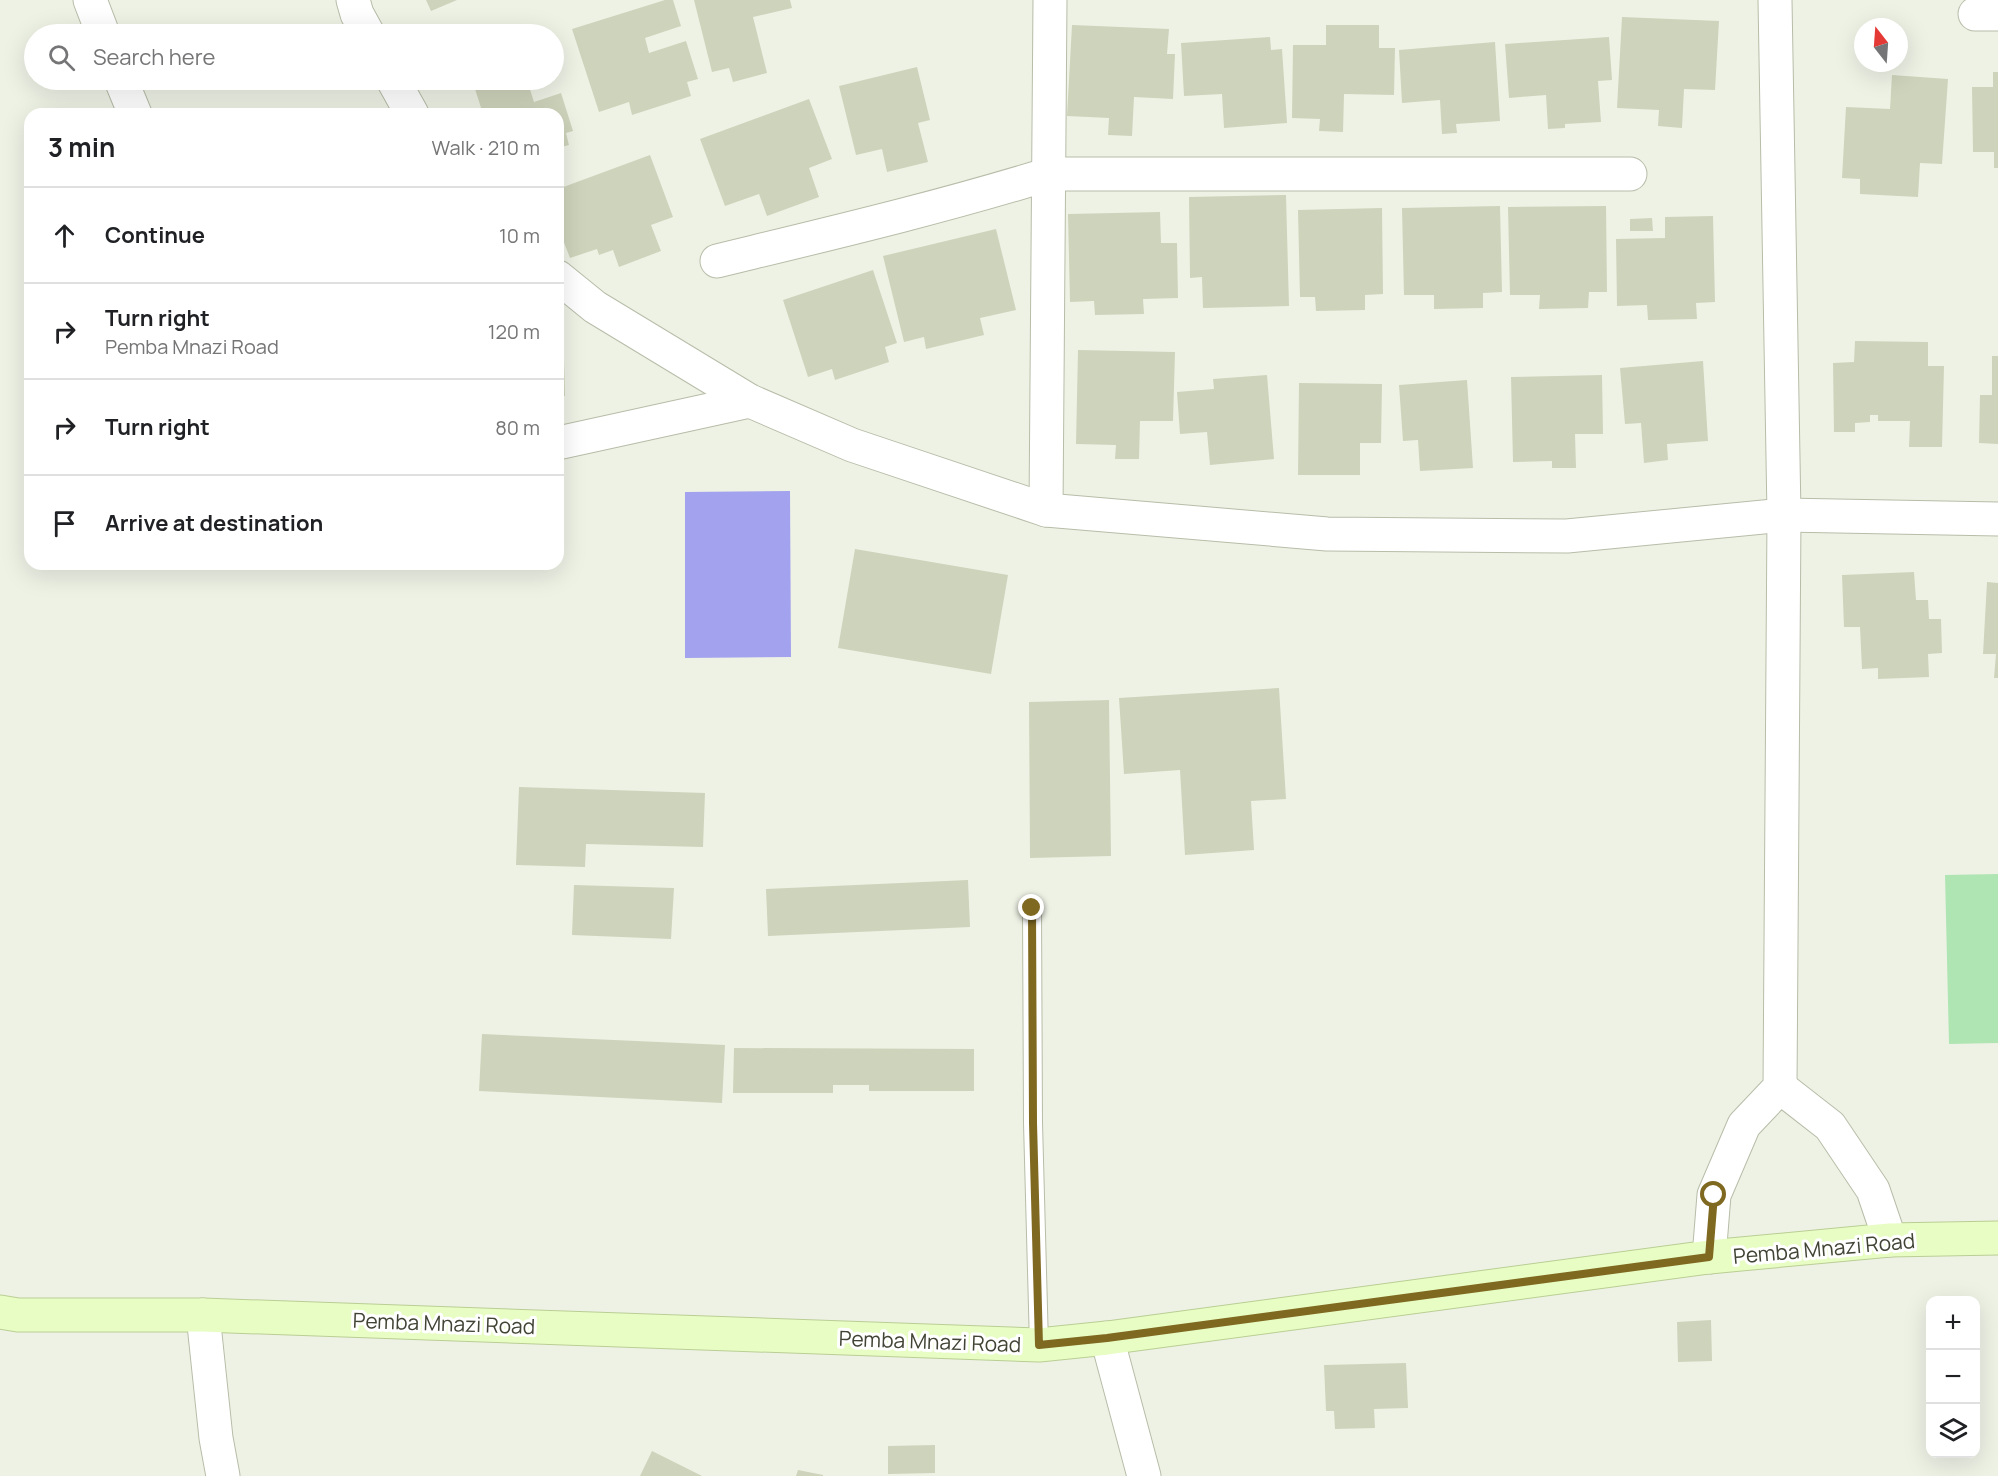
<!DOCTYPE html>
<meta charset="utf-8">
<style>
body{margin:0;font-family:Manrope,sans-serif;background:#f6f6f6;color:#202124}
.controls{position:absolute;right:18px;bottom:18px;display:grid;overflow:hidden;border-radius:12px;box-shadow:0 6px 24px #0002}
.controls button{width:54px;height:54px;display:grid;place-items:center;padding:0;border:0;border-bottom:2px solid #e0e0e0;background:#fff;color:#202124;font:30px sans-serif}
.compass{position:absolute;left:1854px;top:18px;width:54px;height:54px;border-radius:50%;background:#fff;box-shadow:0 6px 24px #0002;rotate:343deg}
.stop{position:absolute;width:18px;height:18px;margin:-14px;border:4px solid #7f6820;border-radius:50%;background:#fff}
.stop.end{background:#7f6820;border-color:#fff;box-shadow:0 2px 6px #0008}
.list{margin:0;padding:0;list-style:none}
h2{display:flex;justify-content:space-between;align-items:center;height:78px;margin:0;padding:0 24px;font-size:26px}
h2 small{font-size:20px;font-weight:400;color:#757577}
.list li{display:grid;grid-template-columns:39px 1fr auto;gap:18px;align-items:center;box-sizing:border-box;height:96px;padding:0 24px;border-top:2px solid #e0e0e0}
.list b{display:block;font-size:22px;white-space:nowrap}
.list p{margin:0;font-size:20px;white-space:nowrap;color:#757577}
.list em{font-size:20px;font-style:normal;color:#757577}
.icon{flex:none;width:33px;height:33px;fill:none;stroke:currentColor;stroke-width:2;stroke-linecap:round;stroke-linejoin:round}
.map{position:relative;flex:none;width:1998px;height:1476px;overflow:hidden}
.search{position:absolute;background:#fff;box-shadow:0 6px 24px #0002;left:24px;top:24px;width:540px;height:66px;display:flex;align-items:center;gap:15px;box-sizing:border-box;padding:0 21px;border-radius:33px;color:#757577;font-size:22px}
.panel{position:absolute;background:#fff;box-shadow:0 6px 24px #0002;left:24px;top:108px;width:540px;height:462px;border-radius:18px}
.map>svg:first-child{display:block}
.green{fill:#afe5b2}
.water{fill:#a3a2ee}
.building{fill:#ced3bb}
.lines{fill:none;stroke-linecap:round;stroke-linejoin:round}
.service-casing{stroke:#b7bda8;stroke-width:20}
.minor-casing{stroke:#b7bda8;stroke-width:35}
.secondary-casing{stroke:#bace94;stroke-width:35}
.service{stroke:#fff;stroke-width:18}
.minor{stroke:#fff;stroke-width:33}
.secondary{stroke:#e8fdc4;stroke-width:33}
.route{stroke:#7f6820;stroke-width:8}
.labels{text-anchor:middle;dominant-baseline:central;stroke-width:6;stroke-linejoin:round;paint-order:stroke}
.street-label{font-size:21px;fill:#414435;stroke:#fff}
</style>
<div class="map">
<svg width="1998" height="1476" viewBox="0 0 1998 1476">
<rect width="100%" height="100%" fill="#eef2e5"/>
<!-- green -->
<polygon class="green" points="1998,874 1998,1043 1949,1044 1945,875"/>
<!-- water -->
<polygon class="water" points="790,491 791,657 685,658 685,492"/>
<!-- building -->
<g class="building">
<polygon points="426,0 457,0 431,11"/>
<polygon points="665,0 673,0 681,26 645,38 649,53 686,41 698,79 687,82 691,96 632,115 629,102 599,112 572,29"/>
<polygon points="694,0 790,0 792,8 753,17 767,73 733,82 729,68 712,72"/>
<polygon points="1622,17 1719,21 1715,90 1684,89 1682,128 1658,126 1659,110 1617,108"/>
<polygon points="1072,25 1169,29 1167,54 1175,54 1173,99 1134,97 1132,136 1108,135 1109,118 1067,116"/>
<polygon points="1326,25 1379,25 1379,48 1395,48 1394,95 1344,94 1343,132 1319,131 1320,119 1292,118 1293,45 1326,45"/>
<polygon points="1270,37 1271,50 1282,49 1287,123 1224,128 1222,94 1184,96 1181,43"/>
<polygon points="1609,37 1612,80 1598,81 1601,122 1565,124 1565,128 1548,129 1546,95 1509,98 1505,44"/>
<polygon points="1495,42 1500,121 1456,124 1457,133 1442,134 1440,100 1402,103 1399,50"/>
<polygon points="917,67 930,120 918,123 928,162 887,172 882,149 856,155 839,86"/>
<polygon points="1993,72 1998,72 1998,168 1994,168 1994,152 1973,152 1972,87 1993,87"/>
<polygon points="1892,75 1948,79 1942,164 1920,163 1918,197 1860,194 1860,179 1842,178 1846,107 1890,109"/>
<polygon points="506,80 527,80 534,102 561,93 573,131 566,133 569,145 558,148 558,114 483,114 475,89"/>
<polygon points="809,99 832,159 809,168 819,197 767,216 759,194 725,206 700,139"/>
<polygon points="650,155 673,217 651,225 661,251 619,267 613,250 599,255 597,249 570,258 558,227 558,189"/>
<polygon points="1286,195 1289,306 1203,308 1202,277 1190,278 1189,197"/>
<polygon points="1500,206 1502,292 1483,293 1483,308 1434,309 1434,295 1404,295 1402,208"/>
<polygon points="1606,206 1607,292 1589,292 1588,308 1539,309 1540,295 1510,295 1508,207"/>
<polygon points="1382,208 1383,294 1365,295 1365,310 1316,311 1315,297 1300,297 1298,210"/>
<polygon points="1160,212 1161,243 1177,243 1178,298 1143,299 1144,314 1095,315 1094,301 1070,302 1068,214"/>
<polygon points="1713,216 1715,302 1696,303 1697,319 1648,320 1647,305 1617,306 1616,239 1665,238 1665,217"/>
<polygon points="1652,218 1653,231 1630,231 1630,219"/>
<polygon points="996,229 1016,310 980,318 984,335 926,349 924,337 904,342 883,256"/>
<polygon points="873,270 897,343 885,347 889,362 835,380 832,369 808,377 783,300"/>
<polygon points="1855,341 1928,342 1928,366 1944,366 1942,447 1909,447 1910,421 1878,421 1878,415 1870,415 1870,422 1855,423 1855,432 1834,432 1833,363 1854,362"/>
<polygon points="1078,350 1175,352 1173,421 1140,421 1139,459 1115,459 1116,445 1076,444"/>
<polygon points="1992,356 1998,356 1998,444 1979,443 1980,395 1992,395"/>
<polygon points="558,359 564,359 565,396 558,396"/>
<polygon points="1703,361 1708,441 1667,444 1668,460 1644,463 1641,423 1625,424 1620,368"/>
<polygon points="1267,375 1274,459 1210,465 1207,432 1180,434 1177,392 1214,389 1213,379"/>
<polygon points="1602,375 1603,434 1575,434 1576,468 1552,468 1552,461 1513,462 1511,377"/>
<polygon points="1467,380 1473,468 1420,471 1418,440 1403,441 1399,385"/>
<polygon points="1299,383 1382,384 1381,443 1360,443 1360,475 1298,475"/>
<polygon points="855,549 1008,575 991,674 838,648"/>
<polygon points="1914,572 1916,600 1928,600 1929,619 1941,619 1942,653 1928,654 1929,677 1878,679 1878,668 1862,669 1860,627 1844,627 1842,575"/>
<polygon points="1987,582 1998,583 1998,678 1994,678 1996,654 1983,654"/>
<polygon points="1279,688 1286,799 1251,801 1254,850 1185,855 1180,770 1124,774 1119,698"/>
<polygon points="1109,700 1111,856 1030,858 1029,702"/>
<polygon points="519,787 705,793 703,847 586,844 585,867 516,865"/>
<polygon points="968,880 970,927 768,936 766,889"/>
<polygon points="574,885 674,888 671,939 572,935"/>
<polygon points="482,1034 725,1045 722,1103 479,1091"/>
<polygon points="734,1048 974,1049 974,1091 869,1091 869,1085 833,1085 833,1093 733,1093"/>
<polygon points="1711,1320 1712,1361 1678,1362 1677,1322"/>
<polygon points="1406,1363 1408,1408 1374,1409 1375,1428 1335,1429 1334,1411 1326,1411 1324,1365"/>
<polygon points="935,1445 935,1473 888,1474 888,1446"/>
<polygon points="652,1451 702,1476 640,1476"/>
<polygon points="798,1470 823,1475 823,1476 796,1476"/>
</g>
<g class="lines">
<!-- service casing -->
<g class="service-casing">
<polyline id="service" points="1032,908 1033,1123 1039,1345"/>
</g>
<!-- minor casing -->
<g class="minor-casing">
<g id="minor">
<polyline points="90,0 103,34"/>
<polyline points="353,0 357,14 368,34"/>
<polyline points="1975,14 1998,14"/>
<polyline points="121,80 135,114"/>
<polyline points="393,80 412,114"/>
<path d="M717 261C828 234 939 208 1049 174H1630"/>
<polyline points="558,277 595,307 750,401 852,445 1046,510 1327,534 1567,536 1784,515 1998,519"/>
<polyline points="558,443 750,401"/>
<polyline points="1046,510 1050,0"/>
<polyline points="1780,1087 1830,1126 1873,1190 1890,1240"/>
<polyline points="1709,1257 1714,1195 1744,1125 1780,1087 1784,515 1775,0"/>
<polyline points="203,1315 216,1438 223,1476"/>
<polyline points="1107,1338 1144,1476"/>
</g>
</g>
<!-- secondary casing -->
<g class="secondary-casing">
<polyline id="secondary" points="0,1312 18,1315 203,1315 1039,1345 1107,1338 1709,1257 1890,1240 1998,1238"/>
</g>
<!-- service -->
<use href="#service" class="service"/>
<!-- minor -->
<use href="#minor" class="minor"/>
<!-- secondary -->
<use href="#secondary" class="secondary"/>
</g>
<g class="lines">
<!-- route -->
<polyline class="route" points="1032,908 1033,1123 1039,1345 1107,1338 1709,1257 1714,1195"/>
</g>
<g class="labels">
<!-- street labels -->
<g class="street-label">
<text transform="translate(1824 1248) rotate(-5)">Pemba Mnazi Road</text>
<text transform="translate(444 1323) rotate(2)">Pemba Mnazi Road</text>
<text transform="translate(930 1341) rotate(2)">Pemba Mnazi Road</text>
</g>
</g>
</svg>
<div class="controls">
<button>+</button>
<button>−</button>
<button><svg class="icon" aria-label="layers" viewBox="0 0 24 24"><path d="M12 4l9 5-9 5-9-5zM3 14l9 5 9-5"/></svg></button>
</div>
<svg class="compass" viewBox="-18 -18 36 36"><path d="M0-13l5 13h-10z" fill="#e53935"/><path d="M0 13l5-13h-10z" fill="#757577"/></svg>
<div class="stop" style="left:1714px;top:1195px"></div>
<div class="stop end" style="left:1032px;top:908px"></div>
<div class="search"><svg class="icon" aria-label="search" viewBox="0 0 24 24"><circle cx="10" cy="10" r="6"/><path d="M15 15l6 6"/></svg>Search here</div>
<section class="panel">
<h2>3 min<small>Walk · 210 m</small></h2>
<ul class="list">
<li><svg class="icon" aria-label="ahead" viewBox="0 0 24 24"><path d="M12 20V5M6 11l6-6 6 6"/></svg><div><b>Continue</b></div><em>10 m</em></li>
<li><svg class="icon" aria-label="right" viewBox="0 0 24 24"><path d="M7 20v-9h11M14 6l5 5-5 5"/></svg><div><b>Turn right</b><p>Pemba Mnazi Road</p></div><em>120 m</em></li>
<li><svg class="icon" aria-label="right" viewBox="0 0 24 24"><path d="M7 20v-9h11M14 6l5 5-5 5"/></svg><div><b>Turn right</b></div><em>80 m</em></li>
<li><svg class="icon" aria-label="arrive" viewBox="0 0 24 24"><path d="M6 21V4h12l-3 4 3 4H6"/></svg><div><b>Arrive at destination</b></div></li>
</ul>
</section>
</div>
